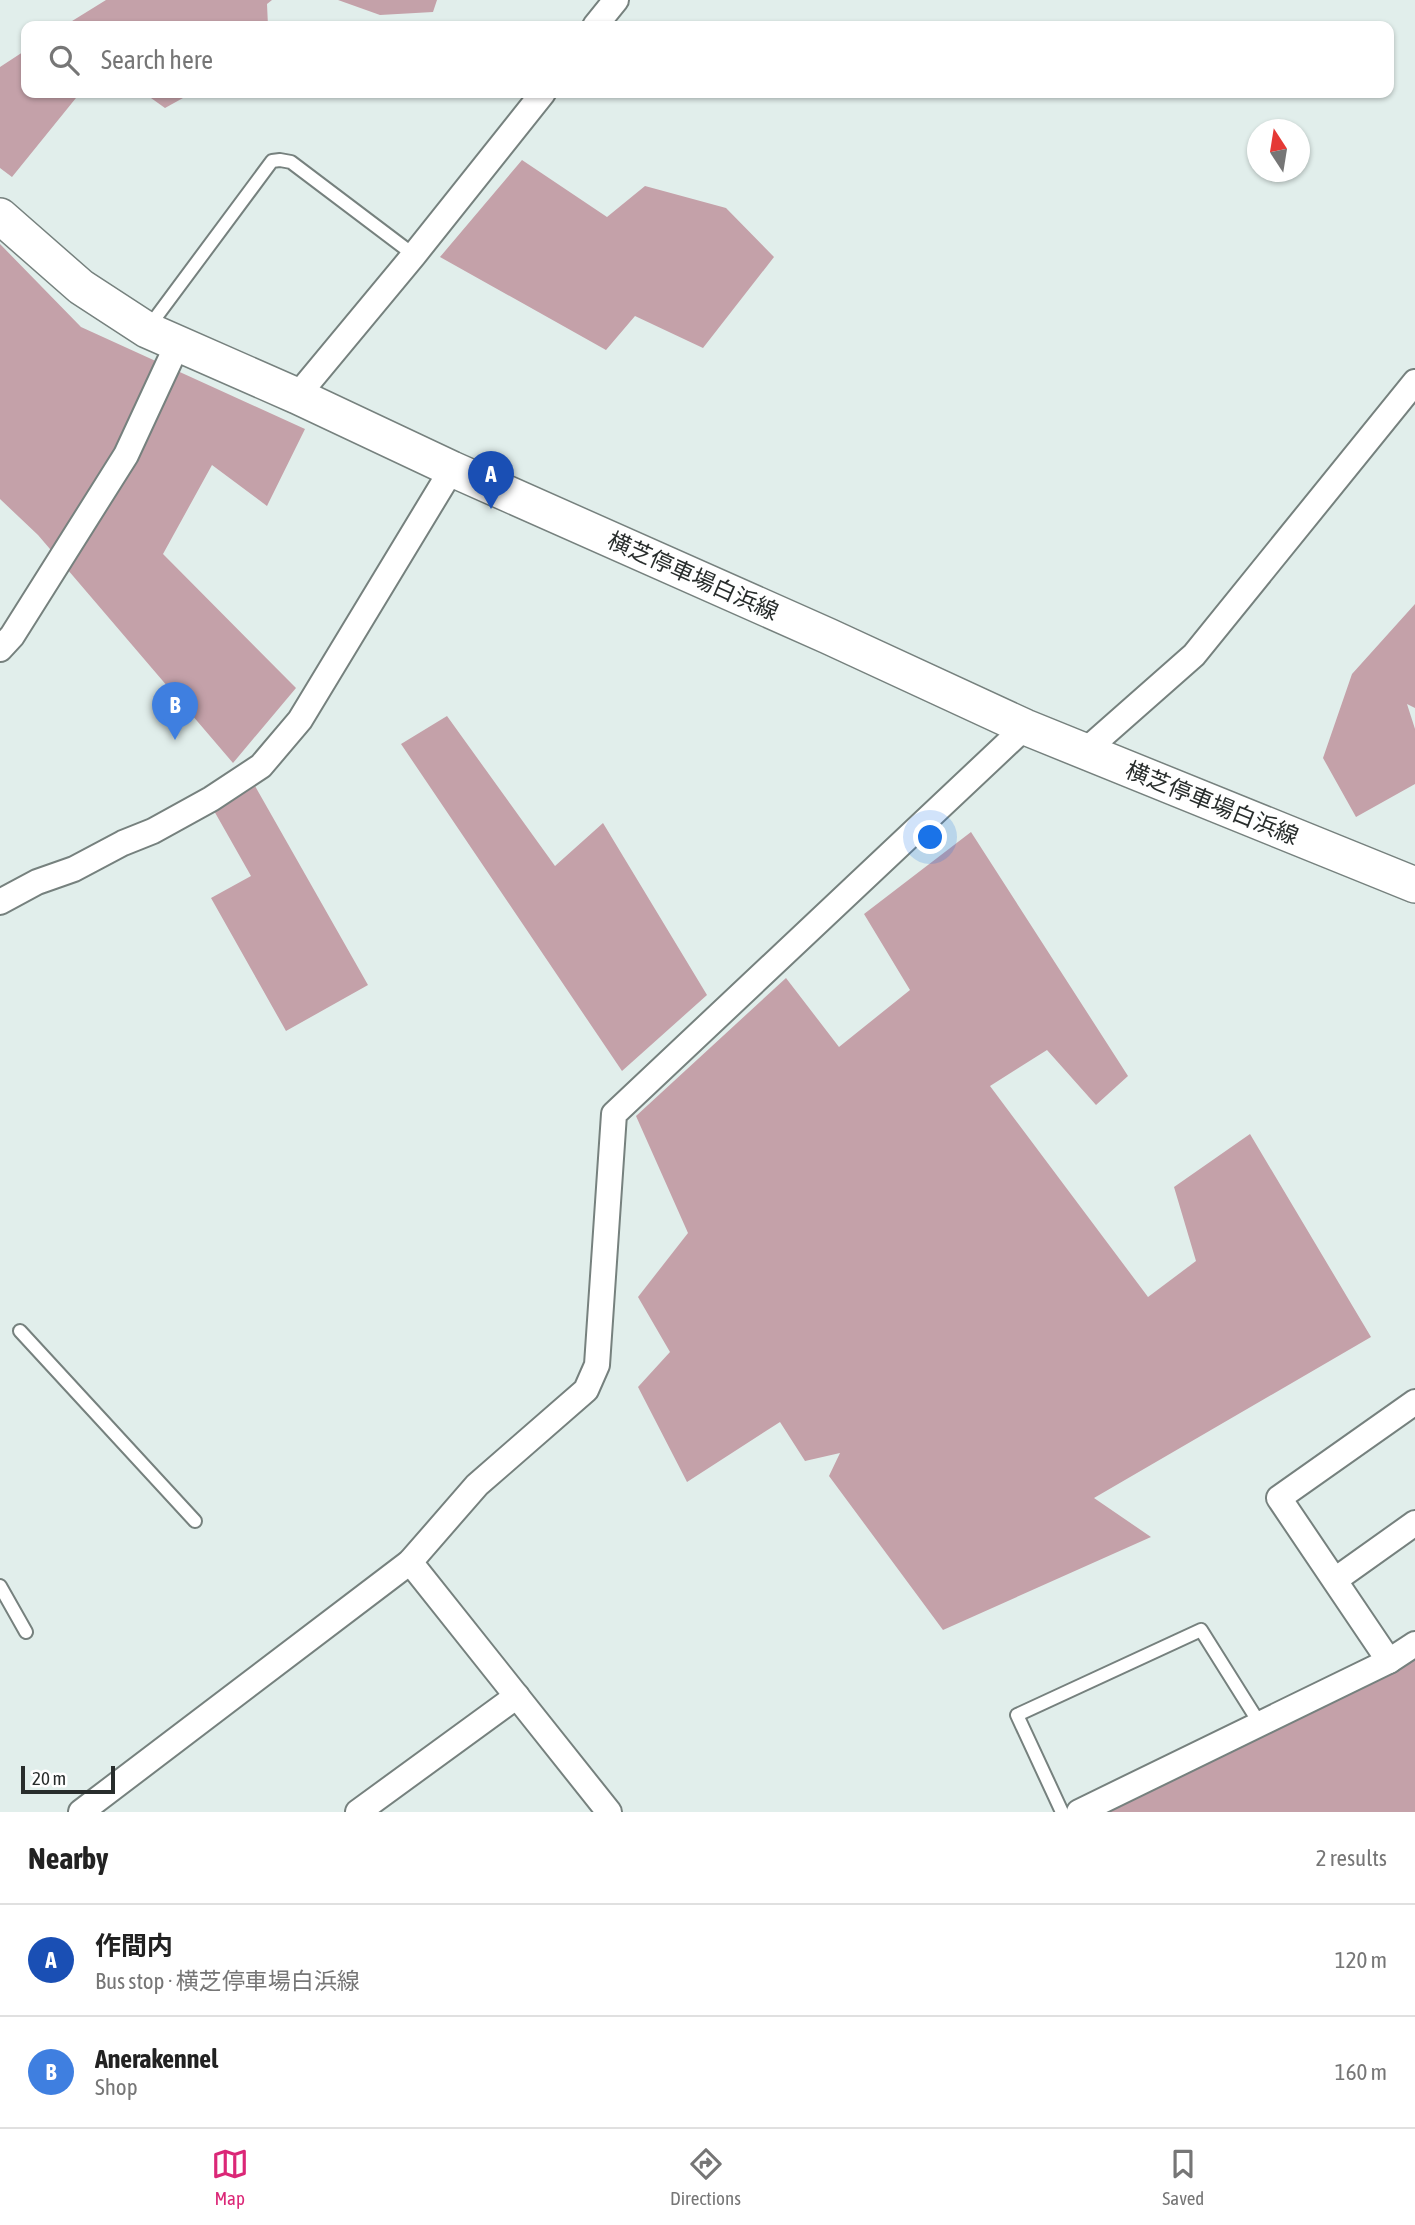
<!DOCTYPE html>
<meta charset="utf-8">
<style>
body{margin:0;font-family:"Asap Condensed","Noto Sans JP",sans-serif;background:#f6f6f6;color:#222}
.compass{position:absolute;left:1247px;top:119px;width:63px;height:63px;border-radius:50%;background:#fff;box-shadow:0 2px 5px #0004;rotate:348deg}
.scale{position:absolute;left:21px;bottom:18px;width:94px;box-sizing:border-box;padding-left:7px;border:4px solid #282d2c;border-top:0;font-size:19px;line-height:24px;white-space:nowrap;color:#282d2c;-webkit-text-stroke:5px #fff;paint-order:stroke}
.you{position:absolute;left:931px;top:838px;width:24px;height:24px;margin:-18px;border:5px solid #fff;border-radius:50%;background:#1a73e8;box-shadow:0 0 0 10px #1a73e833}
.badge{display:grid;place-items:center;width:46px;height:46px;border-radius:50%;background:#db2777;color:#fff;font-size:23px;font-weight:700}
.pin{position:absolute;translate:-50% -58px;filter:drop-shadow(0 2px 4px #0008)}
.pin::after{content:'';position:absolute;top:37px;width:24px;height:21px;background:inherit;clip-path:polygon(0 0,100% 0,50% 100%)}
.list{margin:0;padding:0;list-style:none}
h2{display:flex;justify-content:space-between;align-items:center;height:91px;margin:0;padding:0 28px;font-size:30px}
h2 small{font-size:23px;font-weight:400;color:#767676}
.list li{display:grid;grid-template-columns:46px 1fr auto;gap:21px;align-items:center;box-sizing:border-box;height:112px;padding:0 28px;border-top:2px solid #e0e0e0}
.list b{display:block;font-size:26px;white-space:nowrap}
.list p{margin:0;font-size:23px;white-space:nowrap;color:#767676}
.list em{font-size:23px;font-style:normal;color:#767676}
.icon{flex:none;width:38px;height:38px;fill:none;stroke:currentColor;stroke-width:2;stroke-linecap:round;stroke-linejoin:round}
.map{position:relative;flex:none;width:1415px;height:1812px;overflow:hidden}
.search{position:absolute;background:#fff;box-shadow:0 2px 5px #0004;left:21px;right:21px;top:21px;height:77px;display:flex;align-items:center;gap:18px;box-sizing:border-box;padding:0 24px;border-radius:14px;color:#767676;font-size:26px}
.sheet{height:315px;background:#fff}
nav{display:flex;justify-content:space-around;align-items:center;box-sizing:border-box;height:98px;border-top:2px solid #e0e0e0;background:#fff;font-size:19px;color:#767676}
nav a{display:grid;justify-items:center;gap:4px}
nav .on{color:#db2777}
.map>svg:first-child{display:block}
.forest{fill:#c4a1a9}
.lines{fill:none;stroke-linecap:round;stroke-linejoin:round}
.service-casing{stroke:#76817e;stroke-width:16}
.minor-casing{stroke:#76817e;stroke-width:28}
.secondary-casing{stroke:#76817e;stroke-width:38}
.service{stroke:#fff;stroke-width:12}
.minor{stroke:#fff;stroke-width:24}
.secondary{stroke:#fff;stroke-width:35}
.labels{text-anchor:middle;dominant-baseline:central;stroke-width:7;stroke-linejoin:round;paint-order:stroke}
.street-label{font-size:23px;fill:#282d2c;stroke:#fff}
</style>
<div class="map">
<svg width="1415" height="1812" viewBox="0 0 1415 1812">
<rect width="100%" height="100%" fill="#e1eeeb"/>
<!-- forest -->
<g class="forest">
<polygon points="106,0 272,0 267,4 268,26 64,26"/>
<polygon points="338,0 437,0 433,12 380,15"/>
<polygon points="26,50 26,93 80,93 12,177 0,168 0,67"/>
<polygon points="144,93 192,93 165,108"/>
<polygon points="522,160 607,217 645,186 726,208 774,257 703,348 635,316 606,350 440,257"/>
<polygon points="0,244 81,327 305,429 267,506 212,465 163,554 296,688 233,763 38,535 0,499"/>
<polygon points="1415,604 1415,708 1407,704 1415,729 1415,784 1356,817 1323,758 1352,674"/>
<polygon points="447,716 555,866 603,823 707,995 622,1071 401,744"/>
<polygon points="255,786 368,985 286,1031 211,898 251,876 213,809"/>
<polygon points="971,832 1128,1076 1096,1105 1047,1050 990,1086 1148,1297 1196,1261 1174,1187 1250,1134 1371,1337 1094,1498 1151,1537 943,1630 829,1476 840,1453 805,1461 780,1422 687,1482 638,1387 670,1352 638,1297 688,1233 636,1116 786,978 839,1047 910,990 864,914"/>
<polygon points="1415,1657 1415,1812 1104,1812"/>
</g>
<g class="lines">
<!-- service casing -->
<g class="service-casing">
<g id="service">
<polyline points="148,328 272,161 280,160 291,162 414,255"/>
<polyline points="20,1331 195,1521"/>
<polyline points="0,1586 26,1632"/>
<polyline points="1062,1812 1017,1715 1201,1630 1260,1724"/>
</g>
</g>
<!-- minor casing -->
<g class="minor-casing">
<g id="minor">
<polyline points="595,26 616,0"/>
<polyline points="297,396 414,255 543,93"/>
<polyline points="0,649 12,636 126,455 178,343"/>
<polyline points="1084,752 1194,655 1415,382"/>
<polyline points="0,902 37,882 74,869 123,843 153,831 211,799 261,766 300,720 452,469"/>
<polyline points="410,1562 609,1812"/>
<polyline points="1335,1580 1415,1523"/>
<polyline points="1389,1661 1279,1498 1415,1402"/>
<polyline points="81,1812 410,1562 477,1485 586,1390 597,1365 614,1114 1025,727"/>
<polyline points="358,1812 517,1696"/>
<polyline points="1079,1812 1389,1661 1415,1644"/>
</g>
</g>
<!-- secondary casing -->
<g class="secondary-casing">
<polyline id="secondary" points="0,216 81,287 147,330 297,396 452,469 828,636 1025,727 1415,885"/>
</g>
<!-- service -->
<use href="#service" class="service"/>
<!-- minor -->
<use href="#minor" class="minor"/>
<!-- secondary -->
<use href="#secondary" class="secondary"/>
</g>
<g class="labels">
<!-- street labels -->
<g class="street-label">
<text transform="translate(693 576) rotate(24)">横芝停車場白浜線</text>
<text transform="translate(1212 803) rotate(22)">横芝停車場白浜線</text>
</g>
</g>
</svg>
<svg class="compass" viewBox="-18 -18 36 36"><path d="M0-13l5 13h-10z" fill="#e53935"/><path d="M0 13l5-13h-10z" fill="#767676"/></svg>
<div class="scale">20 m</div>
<div class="you"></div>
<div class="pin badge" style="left:491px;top:509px;background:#1a4fb4">A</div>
<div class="pin badge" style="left:175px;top:740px;background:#3f7fe0">B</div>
<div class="search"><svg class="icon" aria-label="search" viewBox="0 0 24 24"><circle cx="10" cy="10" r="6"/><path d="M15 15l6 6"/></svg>Search here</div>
</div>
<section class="sheet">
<h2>Nearby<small>2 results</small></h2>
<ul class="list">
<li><span class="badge" style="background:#1a4fb4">A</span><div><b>作間内</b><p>Bus stop · 横芝停車場白浜線</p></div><em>120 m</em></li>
<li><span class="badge" style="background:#3f7fe0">B</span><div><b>Anerakennel</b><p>Shop</p></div><em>160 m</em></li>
</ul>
</section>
<nav>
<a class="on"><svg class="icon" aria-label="map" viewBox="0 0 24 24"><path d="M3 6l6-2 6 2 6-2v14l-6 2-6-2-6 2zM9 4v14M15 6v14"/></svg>Map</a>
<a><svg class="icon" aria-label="directions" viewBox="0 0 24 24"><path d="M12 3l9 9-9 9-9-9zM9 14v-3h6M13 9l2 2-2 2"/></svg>Directions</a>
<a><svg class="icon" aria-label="saved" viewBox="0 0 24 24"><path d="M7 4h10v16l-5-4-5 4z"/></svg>Saved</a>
</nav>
